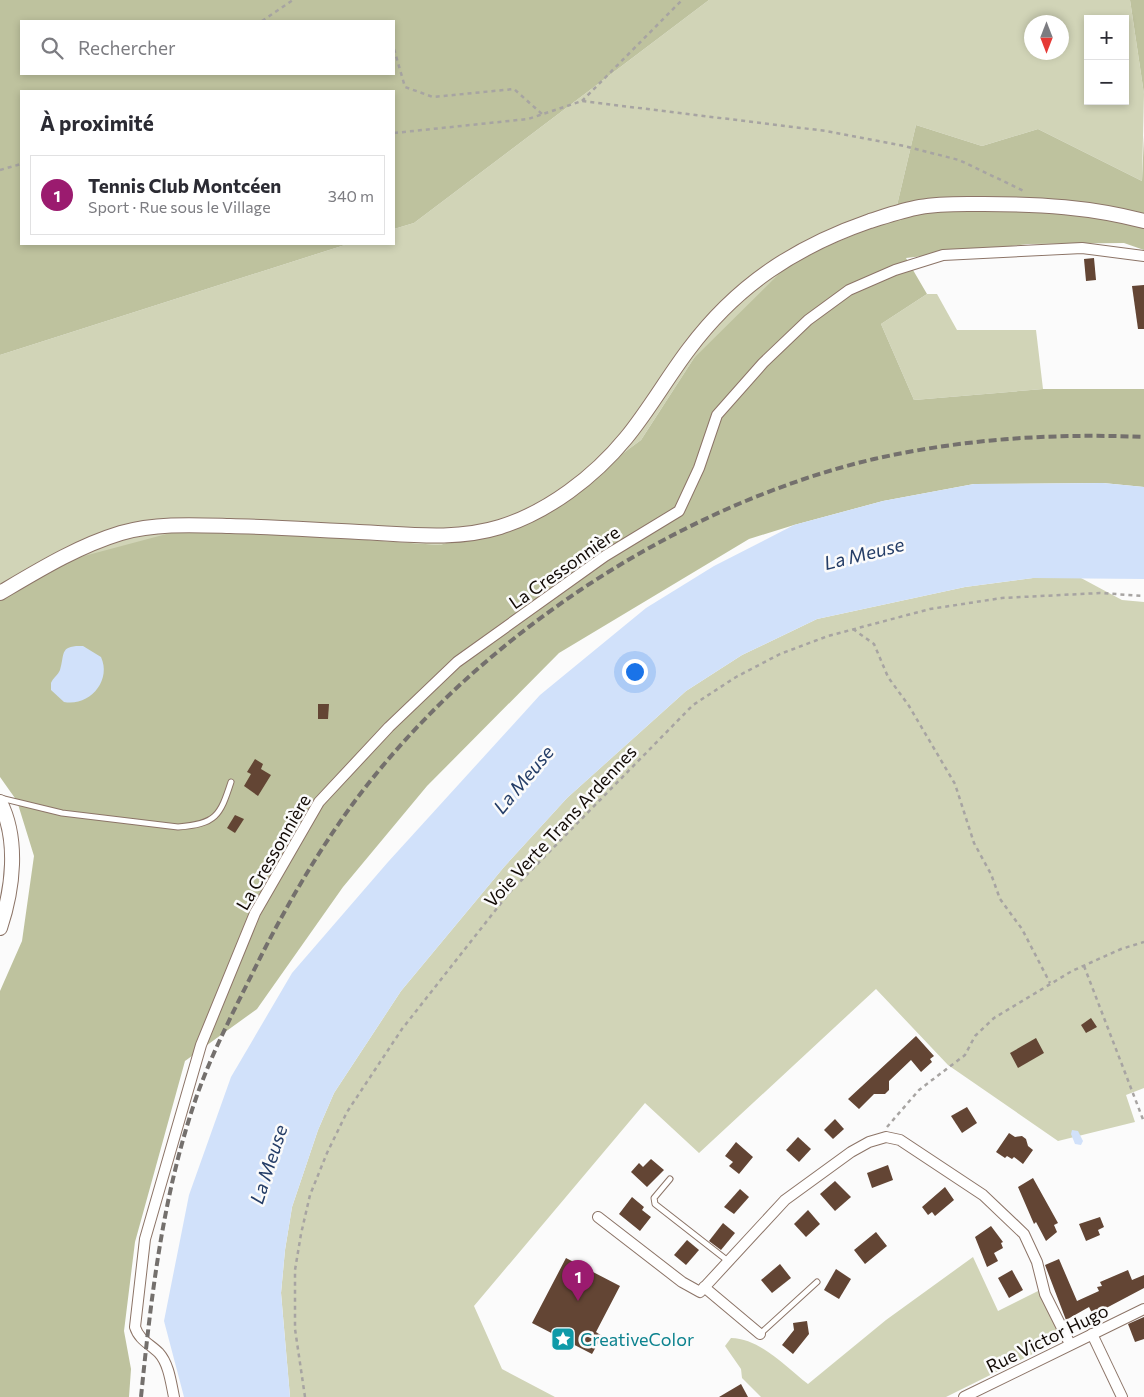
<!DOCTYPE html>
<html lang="fr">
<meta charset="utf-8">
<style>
body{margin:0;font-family:Commissioner,sans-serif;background:#f7f7f7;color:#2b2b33}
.controls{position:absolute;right:15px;top:15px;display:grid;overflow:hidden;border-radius:0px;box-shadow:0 2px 8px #0003}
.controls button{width:45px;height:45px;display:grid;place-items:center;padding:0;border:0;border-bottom:1px solid #e1e1e2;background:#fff;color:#2b2b33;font:25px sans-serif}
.compass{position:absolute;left:1024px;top:15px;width:45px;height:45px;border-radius:50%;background:#fff;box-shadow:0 2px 8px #0003;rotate:180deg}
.you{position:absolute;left:634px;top:671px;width:18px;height:18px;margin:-12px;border:4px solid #fff;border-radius:50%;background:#1a73e8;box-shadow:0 0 0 8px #1a73e833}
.badge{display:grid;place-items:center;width:32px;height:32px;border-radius:50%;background:#9b1b6f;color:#fff;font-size:16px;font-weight:700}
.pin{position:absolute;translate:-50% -41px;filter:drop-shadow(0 1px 2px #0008)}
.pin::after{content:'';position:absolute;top:26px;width:18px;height:15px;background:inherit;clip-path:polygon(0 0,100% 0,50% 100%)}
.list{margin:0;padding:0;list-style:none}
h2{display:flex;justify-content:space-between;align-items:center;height:65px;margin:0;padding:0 20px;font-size:21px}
h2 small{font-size:16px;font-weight:400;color:#7c7c81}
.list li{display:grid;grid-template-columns:32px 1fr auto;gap:15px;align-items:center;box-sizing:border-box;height:80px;margin:0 10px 10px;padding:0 10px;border:1px solid #e1e1e2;border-radius:0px}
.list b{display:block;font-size:19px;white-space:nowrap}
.list p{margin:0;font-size:16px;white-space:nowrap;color:#7c7c81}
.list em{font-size:16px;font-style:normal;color:#7c7c81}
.icon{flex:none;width:28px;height:28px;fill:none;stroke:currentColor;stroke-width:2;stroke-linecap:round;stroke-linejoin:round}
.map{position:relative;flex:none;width:1144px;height:1397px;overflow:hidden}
.search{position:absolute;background:#fff;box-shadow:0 2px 8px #0003;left:20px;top:20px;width:375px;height:55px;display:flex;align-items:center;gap:12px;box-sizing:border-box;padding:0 18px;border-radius:0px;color:#7c7c81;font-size:19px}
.panel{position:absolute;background:#fff;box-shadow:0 2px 8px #0003;left:20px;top:90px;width:375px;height:155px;border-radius:0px}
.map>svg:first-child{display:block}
.green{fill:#d1d4b7;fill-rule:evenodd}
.forest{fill:#bec29e;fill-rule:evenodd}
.water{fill:#d1e1fa}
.building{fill:#634534}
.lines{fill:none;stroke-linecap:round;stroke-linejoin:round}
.lane-casing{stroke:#8c7467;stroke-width:7}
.street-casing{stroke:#8c7467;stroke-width:12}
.secondary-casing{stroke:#8c7467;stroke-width:16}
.path{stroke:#a7a4a2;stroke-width:2.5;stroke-dasharray:4 4;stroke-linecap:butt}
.lane{stroke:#fff;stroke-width:5}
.street{stroke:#fff;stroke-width:10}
.secondary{stroke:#fff;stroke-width:14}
.rail{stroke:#74706d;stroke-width:4;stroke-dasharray:8 4;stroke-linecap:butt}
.labels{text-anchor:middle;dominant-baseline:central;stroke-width:5;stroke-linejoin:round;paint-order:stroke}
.street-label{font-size:18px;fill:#120a05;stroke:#fbfbfb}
.culture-label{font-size:18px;fill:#0d838f;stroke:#fbfbfb;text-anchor:start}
.water-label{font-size:19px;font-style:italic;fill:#243d67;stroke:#fbfbfb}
</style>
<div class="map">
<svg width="1144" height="1397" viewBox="0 0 1144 1397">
<rect width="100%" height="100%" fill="#fbfbfb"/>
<!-- green -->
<g class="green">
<path d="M709 0H1130L1144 94 1142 181 1038 129 982 146 916 125 894 218 694 358 641 440 545 511 440 545 295 535 0 595V355L348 244H394V229L414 223ZM1088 19H1125V101H1088ZM1032 22H1062V52H1032Z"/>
<polygon points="927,294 937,294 957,330 1036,330 1043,389 914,400 881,324"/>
<polygon points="1033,578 1081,578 1122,600 1144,602 1144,1088 1126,1095 1135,1122 1058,1141 948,1065 876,989 699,1153 645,1103 474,1306 502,1369 555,1397 290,1397 281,1293 285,1250 292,1207 318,1130 334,1093 401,991 504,867 567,798 686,691 742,655 817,619 965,587"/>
<path d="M973 1257 998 1311 1040 1290 1063 1339 946 1397H761L742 1378 741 1369 725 1346 731 1338C761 1339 785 1366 808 1384L886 1320Z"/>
</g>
<!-- forest -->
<g class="forest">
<path d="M0 0H709L414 223 394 229V91H21V244H348L0 355ZM394 21V74H21V21Z"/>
<polygon points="1130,0 1144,0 1144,94"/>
<polygon points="916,125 982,146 1038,129 1142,181 1144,135 1144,250 1124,243 1028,244 906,258 927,294 881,324 914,400 1043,389 1144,389 1144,487 1103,483 974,484 883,501 794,525 749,539 559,653 427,786 343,887 257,1009 185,1061 135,1242 124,1331 131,1369 129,1397 0,1397 0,991 22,941 34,856 17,801 0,777 0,595 54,564 174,532 295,535 440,545 545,511 641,440 694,358 791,262 894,218"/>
</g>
<!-- water -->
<g class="water">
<polygon points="1103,483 1144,487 1144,579 1033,578 965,587 817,619 742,655 686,691 567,798 504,867 401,991 334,1093 318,1130 292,1207 285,1250 281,1293 290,1397 184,1397 164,1321 189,1195 231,1077 292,973 388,862 540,695 646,608 714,566 794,525 883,501 974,484"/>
<path d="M83 646 101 657C112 681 89 707 64 702L51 690V683C53 678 58 675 60 670 65 654 59 645 83 646Z"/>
<polygon points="1072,1130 1078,1131 1083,1141 1081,1145 1075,1144 1071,1134"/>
</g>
<!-- building -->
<g class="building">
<polygon points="1094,258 1096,280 1086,281 1084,259"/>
<polygon points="1144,285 1144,329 1138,329 1132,286"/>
<polygon points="318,704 329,704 328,719 318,719"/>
<polygon points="255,759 263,764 261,769 271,775 258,796 244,786 251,774 247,772"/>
<polygon points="235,815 244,819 235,833 227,828"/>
<polygon points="1091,1018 1097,1027 1086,1033 1081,1025"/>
<polygon points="916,1036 934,1056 930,1059 932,1062 921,1072 911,1060 889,1081 889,1090 885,1094 874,1094 859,1109 848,1099"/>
<polygon points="1036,1038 1044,1053 1018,1068 1010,1053"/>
<polygon points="967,1107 977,1123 962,1133 951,1116"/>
<polygon points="835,1119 844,1129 833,1139 824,1130"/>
<polygon points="1009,1133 1015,1137 1022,1136 1026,1139 1028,1146 1033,1150 1023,1164 1014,1157 1012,1159 1007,1156 1005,1158 996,1152"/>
<polygon points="798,1137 811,1149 799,1162 786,1150"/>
<polygon points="736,1142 753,1157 739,1174 729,1166 733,1162 725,1156"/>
<polygon points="651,1159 664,1170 647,1187 631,1172 639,1163 643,1167"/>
<polygon points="888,1165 893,1180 872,1188 867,1173"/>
<polygon points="1033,1178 1058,1223 1054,1225 1057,1232 1046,1241 1036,1222 1034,1224 1018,1187"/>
<polygon points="835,1181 851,1197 835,1211 820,1194"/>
<polygon points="945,1187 954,1200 935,1216 932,1212 928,1215 922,1207"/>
<polygon points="740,1189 749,1197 734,1214 724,1207"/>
<polygon points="632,1197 644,1207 642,1210 651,1217 640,1231 619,1214"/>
<polygon points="808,1210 820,1224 806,1237 794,1224"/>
<polygon points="1100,1217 1104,1227 1098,1230 1100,1235 1086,1241 1079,1224"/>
<polygon points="723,1223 735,1233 721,1250 709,1241"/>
<polygon points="991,1226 1003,1242 1001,1243 1003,1248 994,1253 998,1261 987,1267 975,1237"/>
<polygon points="876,1232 887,1246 865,1264 854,1250"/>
<polygon points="687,1240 699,1250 686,1265 674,1255"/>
<polygon points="566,1258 620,1286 596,1332 602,1336 592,1354 532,1323"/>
<polygon points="1059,1259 1077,1301 1099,1291 1097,1287 1102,1286 1100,1282 1128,1270 1132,1280 1144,1275 1144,1288 1093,1315 1089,1307 1066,1320 1045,1265"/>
<polygon points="780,1264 791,1278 772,1293 761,1280"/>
<polygon points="836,1269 851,1279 839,1299 824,1290"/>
<polygon points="1012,1270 1023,1290 1009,1298 998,1278"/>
<polygon points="1144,1317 1144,1339 1135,1342 1128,1324"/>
<polygon points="807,1321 809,1334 793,1354 782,1345 794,1330 793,1323"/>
<polygon points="741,1384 748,1397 719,1397"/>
</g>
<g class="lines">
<!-- lane casing -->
<g class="lane-casing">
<g id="lane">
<path d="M0 798 62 813 178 827C216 824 220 816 231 782"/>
<polyline points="670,1179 654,1198 655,1204 728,1261"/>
<polyline points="760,1334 817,1282"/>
</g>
</g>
<!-- street casing -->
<g class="street-casing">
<g id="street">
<polyline points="598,1217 682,1282 700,1292 785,1200 851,1152 869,1142 886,1137 900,1140 983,1195 1024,1234 1037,1262 1045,1294 1070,1344"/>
<polyline points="704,1287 760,1334"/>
<polyline points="1092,1334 1122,1397"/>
<path d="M174 1397C171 1383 169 1364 159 1353 150 1344 139 1340 135 1327L145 1239 201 1045 255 913 319 802 389 727 457 662 605 556 679 511 699 468 717 415 763 363 808 320 849 290 895 270 943 255 1082 248 1144 256"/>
<polyline points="964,1397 1144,1309"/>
</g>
</g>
<!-- secondary casing -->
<g class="secondary-casing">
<g id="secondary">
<path d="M0 593C39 570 78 546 121 533 156 523 194 525 230 526 273 527 316 530 359 532 406 534 455 541 500 527 548 512 594 477 626 438 649 410 667 378 689 349 737 285 795 247 870 221 886 216 903 210 920 207 941 203 963 204 984 204 1040 204 1090 207 1144 221"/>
<path d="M0 802C19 840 13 889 0 928"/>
</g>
</g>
<!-- path -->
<g class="path">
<polyline points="262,21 293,0"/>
<polyline points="394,49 405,87 433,97 514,89 542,114"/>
<polyline points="582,101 682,0"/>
<polyline points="394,133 528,119 582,101 826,131 904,146 959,160 1026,192"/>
<polyline points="0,170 21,164"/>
<polyline points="853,629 874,644 888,677 909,706 955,784 974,843 991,874 1000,899 1022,929 1050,983"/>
<polyline points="1084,966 1144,1122"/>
<polyline points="887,1127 919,1090 965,1055 975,1036 994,1018 1072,971 1121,949 1144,942"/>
<polyline points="305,1397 295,1329 295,1270 301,1234 310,1195 327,1153 347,1112 402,1029 509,893 693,705 736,677 780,654 828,636 930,609 1002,598 1100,593 1144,596"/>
</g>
<!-- lane -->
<use href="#lane" class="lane"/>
<!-- street -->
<use href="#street" class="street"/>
<!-- secondary -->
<use href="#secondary" class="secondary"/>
<!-- rail -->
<path class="rail" d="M141 1397C151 1298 162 1201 193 1107 210 1055 236 1007 260 958 287 905 317 853 352 805 473 640 675 506 874 459 963 439 1053 433 1144 437"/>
</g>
<!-- icons -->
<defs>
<g id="sight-square" transform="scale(1.25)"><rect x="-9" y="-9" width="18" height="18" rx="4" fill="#0f9aa8" stroke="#fbfbfb"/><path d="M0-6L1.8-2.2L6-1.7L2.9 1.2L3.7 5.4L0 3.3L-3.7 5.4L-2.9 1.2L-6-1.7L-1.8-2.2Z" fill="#fff"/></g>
</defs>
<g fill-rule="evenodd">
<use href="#sight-square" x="563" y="1339"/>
</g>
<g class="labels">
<!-- street labels -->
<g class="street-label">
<text transform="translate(564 567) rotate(-35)">La Cressonnière</text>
<text transform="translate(560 826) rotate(-47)">Voie Verte Trans Ardennes</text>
<text transform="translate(273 852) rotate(-60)">La Cressonnière</text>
<text transform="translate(1047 1338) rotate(-26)">Rue Victor Hugo</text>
</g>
<!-- culture labels -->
<g class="culture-label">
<text x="580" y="1339">CreativeColor</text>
</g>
<!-- water labels -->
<g class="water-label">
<text transform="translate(864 553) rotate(-14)">La Meuse</text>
<text transform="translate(523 779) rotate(-50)">La Meuse</text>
<text transform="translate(268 1164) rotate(-72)">La Meuse</text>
</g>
</g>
</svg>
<div class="controls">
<button>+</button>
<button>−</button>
</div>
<svg class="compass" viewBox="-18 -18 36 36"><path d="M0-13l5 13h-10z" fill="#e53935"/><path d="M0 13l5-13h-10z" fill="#7c7c81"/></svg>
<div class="you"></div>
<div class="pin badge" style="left:578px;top:1301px">1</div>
<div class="search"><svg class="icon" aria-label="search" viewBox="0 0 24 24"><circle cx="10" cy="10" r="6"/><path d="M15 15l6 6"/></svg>Rechercher</div>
<section class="panel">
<h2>À proximité<small></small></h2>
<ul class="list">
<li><span class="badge">1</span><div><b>Tennis Club Montcéen</b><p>Sport · Rue sous le Village</p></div><em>340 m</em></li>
</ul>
</section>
</div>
